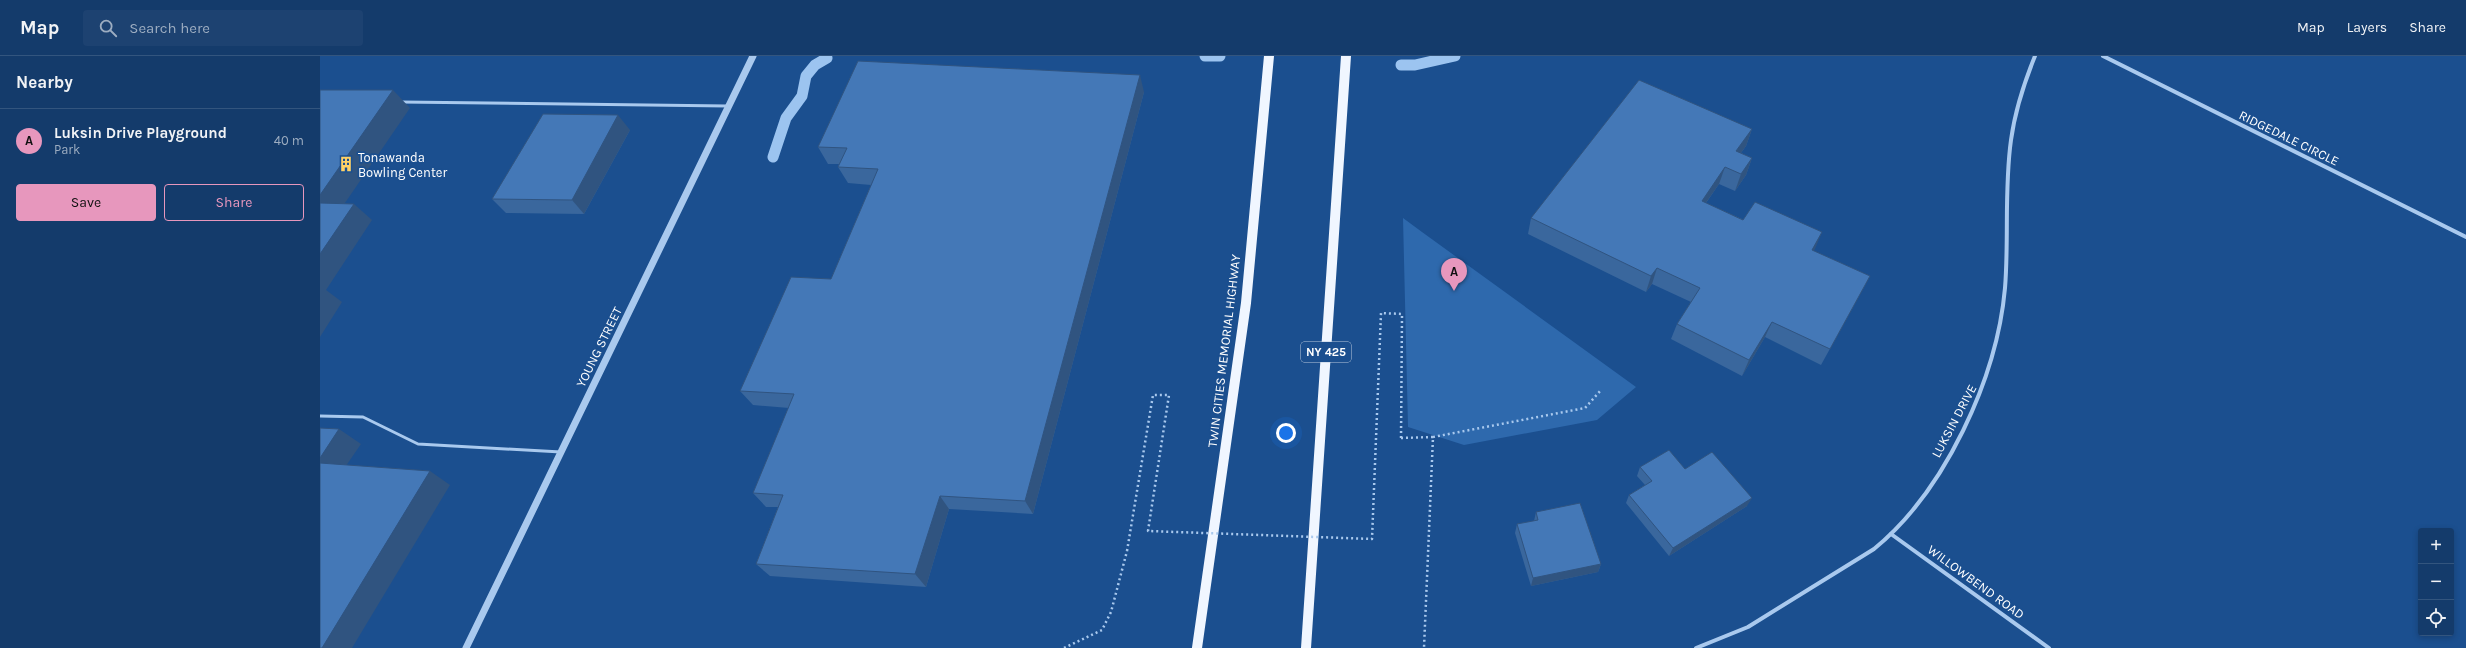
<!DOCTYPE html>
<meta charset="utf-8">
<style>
body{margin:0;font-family:Karla,sans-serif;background:#1d4271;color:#f1f3f6}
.controls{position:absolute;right:12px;bottom:12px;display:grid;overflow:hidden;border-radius:4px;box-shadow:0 2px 6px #0003}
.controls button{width:36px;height:36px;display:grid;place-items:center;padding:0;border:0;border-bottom:1px solid #33557e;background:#143b6b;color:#f1f3f6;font:20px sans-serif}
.you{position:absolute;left:966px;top:377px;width:14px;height:14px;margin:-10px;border:3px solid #fff;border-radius:50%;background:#1a73e8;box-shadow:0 0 0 6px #1a73e833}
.badge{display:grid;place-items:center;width:26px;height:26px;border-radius:50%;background:#e797bd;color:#111;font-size:13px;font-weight:700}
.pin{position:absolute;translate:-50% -33px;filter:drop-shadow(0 1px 2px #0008)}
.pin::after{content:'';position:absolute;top:21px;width:14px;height:12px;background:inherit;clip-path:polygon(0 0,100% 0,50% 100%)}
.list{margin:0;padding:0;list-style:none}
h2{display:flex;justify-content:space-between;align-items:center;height:52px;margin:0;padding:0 16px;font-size:17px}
h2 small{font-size:13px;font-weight:400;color:#9dadc1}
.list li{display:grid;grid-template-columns:26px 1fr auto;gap:12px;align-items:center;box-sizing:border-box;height:64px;padding:0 16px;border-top:1px solid #33557e}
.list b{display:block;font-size:15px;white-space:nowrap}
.list p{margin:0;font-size:13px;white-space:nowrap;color:#9dadc1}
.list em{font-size:13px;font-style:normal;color:#9dadc1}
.actions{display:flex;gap:8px;padding:12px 16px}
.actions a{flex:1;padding:9px 0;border:1px solid #e797bd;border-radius:4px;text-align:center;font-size:14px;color:#e797bd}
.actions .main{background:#e797bd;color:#111}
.icon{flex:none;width:22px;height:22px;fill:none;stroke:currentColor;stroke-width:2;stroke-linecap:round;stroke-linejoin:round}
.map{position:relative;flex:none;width:2146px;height:592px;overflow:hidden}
header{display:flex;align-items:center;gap:24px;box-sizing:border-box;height:56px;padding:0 20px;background:#143b6b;border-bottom:1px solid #33557e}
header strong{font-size:19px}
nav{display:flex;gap:22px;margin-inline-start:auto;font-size:14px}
.search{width:280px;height:36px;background:#1d4271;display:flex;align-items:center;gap:10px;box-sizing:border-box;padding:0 14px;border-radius:4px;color:#9dadc1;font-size:15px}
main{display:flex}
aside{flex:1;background:#143b6b}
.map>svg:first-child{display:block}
.green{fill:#2e69ad}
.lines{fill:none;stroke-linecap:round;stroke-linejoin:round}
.stream{stroke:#9cc4f0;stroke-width:11}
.path{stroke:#a9c9ee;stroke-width:2.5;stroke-dasharray:2 3;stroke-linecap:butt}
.service{stroke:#a9c9ee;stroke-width:3}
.minor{stroke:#a9c9ee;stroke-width:4}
.tertiary{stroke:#a9c9ee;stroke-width:7}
.primary{stroke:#f0f6ff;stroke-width:10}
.path-bridge{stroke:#a9c9ee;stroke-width:2.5;stroke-dasharray:2 3;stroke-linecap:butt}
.wall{fill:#3a679d}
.shaded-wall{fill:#305480}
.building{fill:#4478b7;stroke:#305480}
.labels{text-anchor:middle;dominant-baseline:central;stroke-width:3.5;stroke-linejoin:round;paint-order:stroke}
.shield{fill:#1b4f8f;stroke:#bbcadd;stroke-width:1}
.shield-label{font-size:12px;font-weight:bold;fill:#fff}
.street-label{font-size:13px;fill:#fff;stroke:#1b4f8f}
.poi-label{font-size:13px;fill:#fff;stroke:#1b4f8f;text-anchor:start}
</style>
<header>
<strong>Map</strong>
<div class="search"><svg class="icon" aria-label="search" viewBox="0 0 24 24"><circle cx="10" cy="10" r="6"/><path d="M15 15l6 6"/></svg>Search here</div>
<nav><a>Map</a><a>Layers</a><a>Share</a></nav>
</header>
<main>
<aside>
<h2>Nearby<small></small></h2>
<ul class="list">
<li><span class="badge">A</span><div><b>Luksin Drive Playground</b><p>Park</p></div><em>40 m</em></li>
</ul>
<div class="actions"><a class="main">Save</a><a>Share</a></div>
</aside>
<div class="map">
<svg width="2146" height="592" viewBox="0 0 2146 592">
<rect width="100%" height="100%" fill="#1b4f8f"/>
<!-- green -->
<polygon class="green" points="1083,162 1102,176 1316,331 1277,364 1144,389 1088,371"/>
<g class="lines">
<!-- stream -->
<g class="stream">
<polyline points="885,0 900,0"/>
<polyline points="1081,9 1095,9 1135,0"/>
<polyline points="453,101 466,62 482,40 486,20 495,9 507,2"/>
</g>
<!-- path -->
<g class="path">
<polyline points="1113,381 1265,352 1281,334"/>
<polyline points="1081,382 1113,381 1104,592"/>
<polyline points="744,592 782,574 791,556 807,495"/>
</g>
<!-- service -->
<g class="service">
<polyline points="81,46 407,50"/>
<polyline points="0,360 43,361 98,388 241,396"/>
</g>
<!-- minor -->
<g class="minor">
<polyline points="1783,0 2146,181"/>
<polyline points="1571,478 1729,592"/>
<path d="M1376 592 1428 571 1554 493C1625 435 1677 322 1685 232 1689 183 1684 133 1691 84 1695 55 1704 27 1715 0"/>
</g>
<!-- tertiary -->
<polyline class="tertiary" points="146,592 433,0"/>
<!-- primary -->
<g class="primary">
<polyline points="877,592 926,247 949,0"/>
<polyline points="986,592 1026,0"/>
</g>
<!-- path-bridge -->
<polyline class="path-bridge" points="807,495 833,339 849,339 828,475 1052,483 1061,257 1082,258 1081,382"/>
</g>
<!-- wall -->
<g class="wall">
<polygon points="824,36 713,458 629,453 606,531 450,520 436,508 458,451 446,451 433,437 469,352 433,349 420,335 511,223 551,129 528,127 518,111 519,108 508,108 498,91"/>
<polygon points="1432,73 1426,90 1421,97 1432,102 1426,119 1415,135 1399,128 1386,147 1550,220 1501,309 1445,281 1422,320 1351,283 1357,268 1371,246 1332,228 1326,236 1208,178 1211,162"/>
<polygon points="310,74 264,158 186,157 172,143"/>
<polygon points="1320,411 1365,413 1427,450 1349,500 1306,447 1309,439 1325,429 1317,420"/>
<polygon points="1216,456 1281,508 1278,516 1211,530 1195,477 1197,468 1214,465"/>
</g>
<!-- shaded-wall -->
<g class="shaded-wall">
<polygon points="820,19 824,36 713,458 705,445"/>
<polygon points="73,34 90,52 14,163 0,151 0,139"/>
<polygon points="298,59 310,74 264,158 252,144"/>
<polygon points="1432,73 1426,90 1410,112 1416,95"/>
<polygon points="1432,102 1426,119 1415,135 1421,118"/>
<polygon points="1405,111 1399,128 1376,161 1382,145"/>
<polygon points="34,148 52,164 6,234 22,246 0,281 0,198"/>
<polygon points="1502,176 1495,193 1484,210 1492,194"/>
<polygon points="1337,212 1332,228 1326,236 1331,220"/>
<polygon points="1452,266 1445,281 1422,320 1429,304"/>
<polygon points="19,373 41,388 19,420 0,409 0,402"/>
<polygon points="110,415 130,429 32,592 2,592"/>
<polygon points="620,440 629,453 606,531 595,518"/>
<polygon points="1432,442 1427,450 1349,500 1353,492"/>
<polygon points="1281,508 1278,516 1211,530 1213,522"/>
</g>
<!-- building -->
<g class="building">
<polygon points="538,5 820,19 705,445 620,440 595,518 436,508 463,439 433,437 474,338 420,335 471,221 511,223 558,113 518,111 527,92 498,91"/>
<polygon points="1319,24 1432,73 1416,95 1432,102 1421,118 1405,111 1382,145 1423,164 1435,146 1502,176 1492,194 1550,220 1510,293 1452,266 1429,304 1357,268 1380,232 1337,212 1331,220 1211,162"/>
<polygon points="0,34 73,34 0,139"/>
<polygon points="223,58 298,59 252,144 172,143"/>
<polygon points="0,147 34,148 0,198"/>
<polygon points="0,372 19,373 0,402"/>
<polygon points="1349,394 1365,413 1392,396 1432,442 1353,492 1309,439 1332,425 1320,411"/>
<polygon points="0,407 110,415 2,592 0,592"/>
<polygon points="1260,447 1281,508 1213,522 1197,468 1218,464 1216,456"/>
</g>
<!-- icons -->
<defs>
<g id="building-bare" transform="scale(1.2)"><path d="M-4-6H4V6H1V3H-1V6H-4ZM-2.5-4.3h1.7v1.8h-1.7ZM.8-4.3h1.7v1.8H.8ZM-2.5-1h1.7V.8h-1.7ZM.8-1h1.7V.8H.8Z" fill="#ffd166" stroke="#1b4f8f" stroke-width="2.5" paint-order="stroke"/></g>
</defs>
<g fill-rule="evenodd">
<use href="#building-bare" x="26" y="108"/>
</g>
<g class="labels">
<!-- shield labels -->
<rect class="shield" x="981" y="286" width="50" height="20" rx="3"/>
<g class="shield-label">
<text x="1006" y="296">NY 425</text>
</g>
<!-- street labels -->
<g class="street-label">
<text transform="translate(1969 82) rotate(26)">RIDGEDALE CIRCLE</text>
<text transform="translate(279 291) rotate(-64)">YOUNG STREET</text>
<text transform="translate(904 295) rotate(-83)">TWIN CITIES MEMORIAL HIGHWAY</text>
<text transform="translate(1634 365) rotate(-62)">LUKSIN DRIVE</text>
<text transform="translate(1656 526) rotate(36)">WILLOWBEND ROAD</text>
</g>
<!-- poi labels -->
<g class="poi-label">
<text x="38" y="101">Tonawanda<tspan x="38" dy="15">Bowling Center</tspan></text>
</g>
</g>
</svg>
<div class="controls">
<button>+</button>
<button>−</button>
<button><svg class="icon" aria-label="locate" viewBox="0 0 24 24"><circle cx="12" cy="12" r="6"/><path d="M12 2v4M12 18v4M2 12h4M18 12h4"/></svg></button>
</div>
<div class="you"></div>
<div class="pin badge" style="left:1134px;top:235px">A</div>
</div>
</main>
